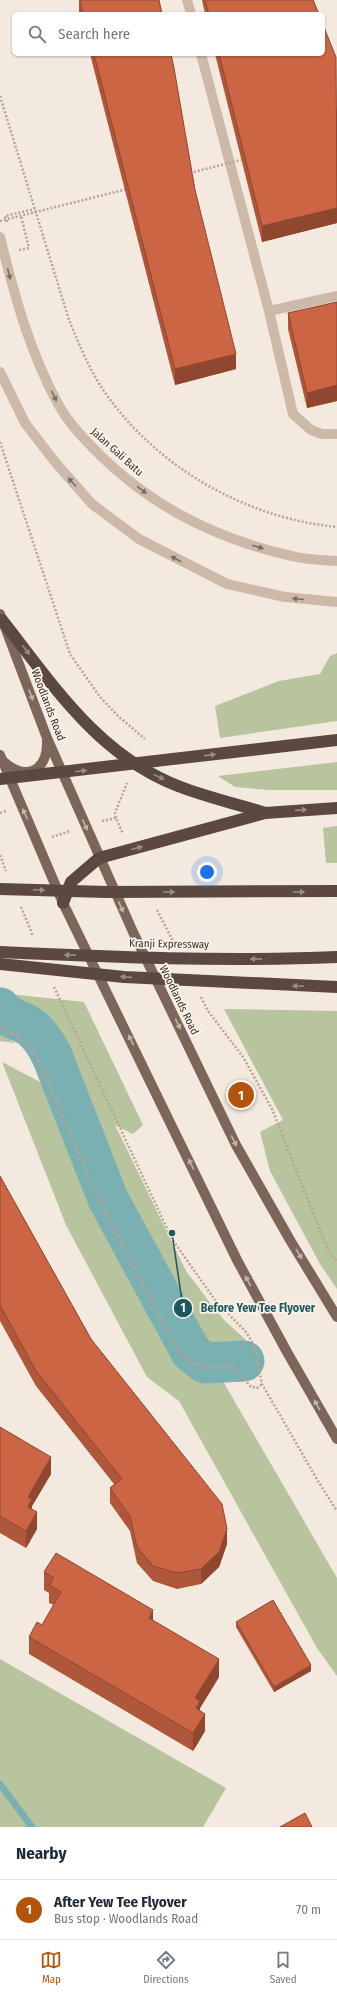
<!DOCTYPE html>
<meta charset="utf-8">
<style>
body{margin:0;font-family:"Fira Sans Condensed",sans-serif;background:#f2f2f3;color:#1f2937}
.you{position:absolute;left:207px;top:872px;width:14px;height:14px;margin:-10px;border:3px solid #fff;border-radius:50%;background:#1a73e8;box-shadow:0 0 0 6px #1a73e833}
.badge{display:grid;place-items:center;width:26px;height:26px;border-radius:50%;background:#b45309;color:#fff;font-size:13px;font-weight:700}
.pin{position:absolute;translate:-50% -50%;border:2px solid #fff;box-shadow:0 1px 4px #0006}
.list{margin:0;padding:0;list-style:none}
h2{display:flex;justify-content:space-between;align-items:center;height:52px;margin:0;padding:0 16px;font-size:17px}
h2 small{font-size:13px;font-weight:400;color:#747a83}
.list li{display:grid;grid-template-columns:26px 1fr auto;gap:12px;align-items:center;box-sizing:border-box;height:60px;padding:0 16px;border-top:1px solid #e0e1e3}
.list b{display:block;font-size:15px;white-space:nowrap}
.list p{margin:0;font-size:13px;white-space:nowrap;color:#747a83}
.list em{font-size:13px;font-style:normal;color:#747a83}
.icon{flex:none;width:22px;height:22px;fill:none;stroke:currentColor;stroke-width:2;stroke-linecap:round;stroke-linejoin:round}
.map{position:relative;flex:none;width:337px;height:1827px;overflow:hidden}
.search{position:absolute;background:#fff;box-shadow:0 1px 3px #0004;left:12px;right:12px;top:12px;height:44px;display:flex;align-items:center;gap:10px;box-sizing:border-box;padding:0 14px;border-radius:6px;color:#747a83;font-size:15px}
.sheet{height:112px;background:#fff}
nav{display:flex;justify-content:space-around;align-items:center;box-sizing:border-box;height:56px;border-top:1px solid #e0e1e3;background:#fff;font-size:11px;color:#747a83}
nav a{display:grid;justify-items:center;gap:2px}
nav .on{color:#b45309}
.map>svg:first-child{display:block}
.green{fill:#b7c49d}
.lines{fill:none;stroke-linecap:round;stroke-linejoin:round}
.stream{stroke:#7bb0b3;stroke-width:7}
.river{stroke:#7bb0b3;stroke-width:41}
.path{stroke:#b9a393;stroke-width:2.5;stroke-dasharray:2 2;stroke-linecap:butt}
.lane{stroke:#cdb9a9;stroke-width:10}
.street{stroke:#cdb9a9;stroke-width:10}
.primary{stroke:#7c6559;stroke-width:10}
.highway{stroke:#5b4840;stroke-width:12}
.path-bridge{stroke:#b9a393;stroke-width:2.5;stroke-dasharray:2 2;stroke-linecap:butt}
.highway-bridge{stroke:#5b4840;stroke-width:12}
.wall{fill:#af573a}
.shaded-wall{fill:#8f4730}
.building{fill:#cc6544;stroke:#8f4730}
.oneway{fill:#7c6d63}
.oneway2{fill:#9b8d84}
.oneway3{fill:#c2b4a9}
.labels{text-anchor:middle;dominant-baseline:central;stroke-width:3.5;stroke-linejoin:round;paint-order:stroke}
.street-label{font-size:11px;fill:#3a2e29;stroke:#fbf4eb}
.leader{fill:none;stroke:#1c595e;stroke-width:1.5}
.callout-dot{fill:#1c595e;stroke:#fbf4eb;stroke-width:1.5}
.mark-label{font-size:12px;text-anchor:middle;font-weight:bold;fill:#fff}
.callout-label{font-size:12px;text-anchor:middle;font-weight:bold;fill:#1c595e;stroke:#fbf4eb;stroke-width:3.5;stroke-linejoin:round;paint-order:stroke}
</style>
<div class="map">
<svg width="337" height="1827" viewBox="0 0 337 1827">
<rect width="100%" height="100%" fill="#f4e9de"/>
<!-- green -->
<g class="green">
<polygon points="337,653 337,721 220,738 215,706 279,681 320,674 330,656"/>
<polygon points="337,762 337,790 269,790 235,787 218,776"/>
<polygon points="337,826 337,863 326,863 323,828"/>
<path d="M0 993 84 1002 143 1125 133 1134 115 1125 186 1271 211 1304 225 1321 245 1339 246 1344 217 1347 201 1346 188 1336 116 1195 60 1052C56 1045 52 1036 47 1030 33 1015 9 1012 0 993Z"/>
<polygon points="224,1009 337,1011 337,1289 320,1264 270,1171 260,1132 283,1120"/>
<polygon points="0,1032 15,1043 0,1041"/>
<polygon points="2,1062 42,1083 98,1214 173,1353 201,1376 220,1376 337,1578 337,1676 317,1648 179,1401 147,1377 66,1225"/>
<polygon points="0,1659 226,1788 203,1827 0,1827"/>
</g>
<g class="lines">
<!-- stream -->
<polyline class="stream" points="0,1784 32,1827"/>
<!-- river -->
<path class="river" d="M0 1008C10 1020 21 1020 32 1028 41 1036 47 1046 52 1056L108 1199 191 1352 205 1363 244 1361"/>
<!-- path -->
<g class="path">
<path d="M0 96 69 320C79 344 89 369 104 391 156 467 245 518 337 527"/>
<polyline points="7,222 5,216 35,209"/>
<polyline points="19,250 29,248 21,216"/>
<polyline points="0,442 70,654 100,697 118,716 145,739"/>
<polyline points="0,813 6,811"/>
<polyline points="116,818 115,813 127,783"/>
<polyline points="102,821 116,818 123,834"/>
<polyline points="52,837 70,831"/>
<polyline points="0,855 6,871"/>
<polyline points="21,907 33,936"/>
<polyline points="157,910 173,941"/>
<polyline points="54,987 172,1239 215,1300 246,1332 254,1345 262,1384 318,1481 337,1511"/>
<polyline points="201,997 208,1011 243,1057 272,1109 327,1248 337,1262"/>
<path d="M0 1027C15 1035 27 1041 36 1056L103 1208 175 1346 191 1363 209 1367 233 1366 251 1387 257 1388 262 1384"/>
</g>
<!-- lane -->
<g class="lane">
<polyline points="187,0 191,14"/>
<polyline points="201,54 269,311 293,414 311,430 322,434 337,434"/>
<polyline points="269,311 337,296"/>
</g>
<!-- street -->
<g class="street">
<path d="M0 237C14 294 29 350 57 402 68 423 85 440 101 456 154 508 220 540 292 556 306 560 322 560 337 561"/>
<polyline points="0,372 25,423 55,462 92,504 139,539 227,584 285,597 337,602"/>
</g>
<!-- primary -->
<g class="primary">
<polyline points="0,614 47,738 133,932 236,1145 290,1240 337,1317"/>
<polyline points="0,755 63,903 237,1260 287,1352 337,1439"/>
<path d="M4 762C27 782 48 770 47 741"/>
</g>
<!-- highway -->
<g class="highway">
<path d="M2 620C53 685 98 755 178 786 206 797 237 804 265 813"/>
<polyline points="63,903 71,882 99,858 265,813 337,808"/>
</g>
<!-- path-bridge -->
<g class="path-bridge">
<polyline points="190,173 241,160"/>
<polyline points="0,221 127,189"/>
</g>
<!-- highway-bridge -->
<g class="highway-bridge">
<polyline points="0,779 337,740"/>
<polyline points="0,889 107,892 337,891"/>
<path d="M0 952C112 957 225 962 337 957"/>
<polyline points="0,964 124,977 337,987"/>
</g>
</g>
<!-- wall -->
<g class="wall">
<polygon points="79,0 159,0 162,14 79,14"/>
<polygon points="202,0 313,0 319,14 205,14"/>
<polygon points="90,54 171,54 195,190 236,369 175,385"/>
<polygon points="215,54 323,54 337,111 337,223 262,242"/>
<polygon points="337,302 337,401 307,408 288,329 288,313"/>
<polygon points="0,1176 91,1339 227,1544 219,1567 201,1584 177,1589 153,1581 137,1563 130,1531 110,1503 110,1488 114,1484 36,1386 0,1321"/>
<polygon points="0,1427 51,1474 32,1506 32,1509 37,1529 26,1548 0,1533"/>
<polygon points="44,1572 153,1620 219,1677 200,1708 200,1711 205,1731 193,1751 29,1654 29,1637 42,1625 54,1605 49,1603 49,1593 44,1590"/>
<polygon points="236,1622 311,1671 274,1692 236,1627"/>
</g>
<!-- shaded-wall -->
<g class="shaded-wall">
<polygon points="337,208 337,223 262,242 262,226"/>
<polygon points="236,354 236,369 175,385 175,369"/>
<polygon points="337,385 337,401 307,408 307,393"/>
<polygon points="51,1457 51,1474 32,1506 32,1516 28,1524 28,1497"/>
<polygon points="37,1512 37,1529 26,1548 26,1531"/>
<polygon points="227,1529 227,1544 219,1567 201,1584 201,1569"/>
<polygon points="153,1610 153,1627 149,1618"/>
<polygon points="219,1659 219,1677 200,1708 200,1719 196,1726 195,1698"/>
<polygon points="311,1665 311,1671 274,1692 274,1687"/>
<polygon points="205,1714 205,1731 193,1751 193,1733"/>
</g>
<!-- building -->
<g class="building">
<polygon points="80,0 159,0 162,14 83,14"/>
<polygon points="205,0 313,0 319,14 209,14"/>
<polygon points="323,25 336,57 337,208 262,226 219,54 323,54"/>
<polygon points="94,54 171,54 174,68 195,190 236,354 175,369"/>
<polygon points="337,302 337,385 307,393 288,313"/>
<polygon points="0,1176 91,1339 222,1504 227,1529 219,1552 201,1569 177,1573 153,1566 137,1547 130,1516 110,1488 122,1479 36,1371 0,1305"/>
<polygon points="0,1427 51,1457 28,1497 32,1499 28,1507 37,1512 26,1531 0,1516"/>
<polygon points="56,1553 153,1610 149,1618 219,1659 195,1698 200,1701 196,1708 205,1714 193,1733 29,1637 37,1622 42,1625 61,1592 49,1585 54,1578 44,1572"/>
<polygon points="273,1600 311,1665 274,1687 236,1622"/>
<polygon points="305,1813 312,1827 280,1827"/>
</g>
<!-- one-way arrows -->
<defs><path id="oneway-solid" d="M-6-.8H1V-3.2L6.5 0L1 3.2V.8H-6Z"/></defs>
<g class="oneway">
<use href="#oneway-solid" transform="translate(9 274) rotate(76)"/>
<use href="#oneway-solid" transform="translate(54 396) rotate(64)"/>
<use href="#oneway-solid" transform="translate(72 482) rotate(-132)"/>
<use href="#oneway-solid" transform="translate(142 490) rotate(37)"/>
<use href="#oneway-solid" transform="translate(258 547) rotate(16)"/>
<use href="#oneway-solid" transform="translate(176 559) rotate(-152)"/>
<use href="#oneway-solid" transform="translate(298 599) rotate(-175)"/>
</g>
<g class="oneway2">
<use href="#oneway-solid" transform="translate(26 650) rotate(52)"/>
<use href="#oneway-solid" transform="translate(210 755) rotate(-7)"/>
<use href="#oneway-solid" transform="translate(81 771) rotate(-7)"/>
<use href="#oneway-solid" transform="translate(159 777) rotate(26)"/>
<use href="#oneway-solid" transform="translate(301 810) rotate(-4)"/>
<use href="#oneway-solid" transform="translate(137 848) rotate(-15)"/>
<use href="#oneway-solid" transform="translate(39 890) rotate(2)"/>
<use href="#oneway-solid" transform="translate(169 892)"/>
<use href="#oneway-solid" transform="translate(299 892)"/>
<use href="#oneway-solid" transform="translate(70 955) rotate(-179)"/>
<use href="#oneway-solid" transform="translate(256 959) rotate(-179)"/>
<use href="#oneway-solid" transform="translate(126 977) rotate(-176)"/>
<use href="#oneway-solid" transform="translate(298 986) rotate(-178)"/>
</g>
<g class="oneway3">
<use href="#oneway-solid" transform="translate(31 695) rotate(69)"/>
<use href="#oneway-solid" transform="translate(25 814) rotate(-114)"/>
<use href="#oneway-solid" transform="translate(85 825) rotate(66)"/>
<use href="#oneway-solid" transform="translate(121 907) rotate(66)"/>
<use href="#oneway-solid" transform="translate(178 1024) rotate(64)"/>
<use href="#oneway-solid" transform="translate(131 1040) rotate(-116)"/>
<use href="#oneway-solid" transform="translate(234 1141) rotate(63)"/>
<use href="#oneway-solid" transform="translate(191 1164) rotate(-116)"/>
<use href="#oneway-solid" transform="translate(299 1254) rotate(59)"/>
<use href="#oneway-solid" transform="translate(248 1281) rotate(-118)"/>
<use href="#oneway-solid" transform="translate(317 1405) rotate(-120)"/>
</g>
<g class="labels">
<!-- street labels -->
<g class="street-label">
<text transform="translate(117 452) rotate(42)">Jalan Gali Batu</text>
<text transform="translate(48 705) rotate(69)">Woodlands Road</text>
<text transform="translate(169 944) rotate(1)">Kranji Expressway</text>
<text transform="translate(179 1000) rotate(64)">Woodlands Road</text>
</g>
</g>
<!-- callouts -->
<path class="leader" d="M172 1233L183 1308"/>
<g class="callout-dot">
<circle cx="172" cy="1233" r="4"/>
<circle cx="183" cy="1308" r="10"/>
</g>
<g class="mark-label">
<text x="183" y="1312">1</text>
</g>
<g class="callout-label">
<text x="258" y="1312">Before Yew Tee Flyover</text>
</g>
</svg>
<div class="you"></div>
<div class="pin badge" style="left:241px;top:1095px">1</div>
<div class="search"><svg class="icon" aria-label="search" viewBox="0 0 24 24"><circle cx="10" cy="10" r="6"/><path d="M15 15l6 6"/></svg>Search here</div>
</div>
<section class="sheet">
<h2>Nearby<small></small></h2>
<ul class="list">
<li><span class="badge">1</span><div><b>After Yew Tee Flyover</b><p>Bus stop · Woodlands Road</p></div><em>70 m</em></li>
</ul>
</section>
<nav>
<a class="on"><svg class="icon" aria-label="map" viewBox="0 0 24 24"><path d="M3 6l6-2 6 2 6-2v14l-6 2-6-2-6 2zM9 4v14M15 6v14"/></svg>Map</a>
<a><svg class="icon" aria-label="directions" viewBox="0 0 24 24"><path d="M12 3l9 9-9 9-9-9zM9 14v-3h6M13 9l2 2-2 2"/></svg>Directions</a>
<a><svg class="icon" aria-label="saved" viewBox="0 0 24 24"><path d="M7 4h10v16l-5-4-5 4z"/></svg>Saved</a>
</nav>
